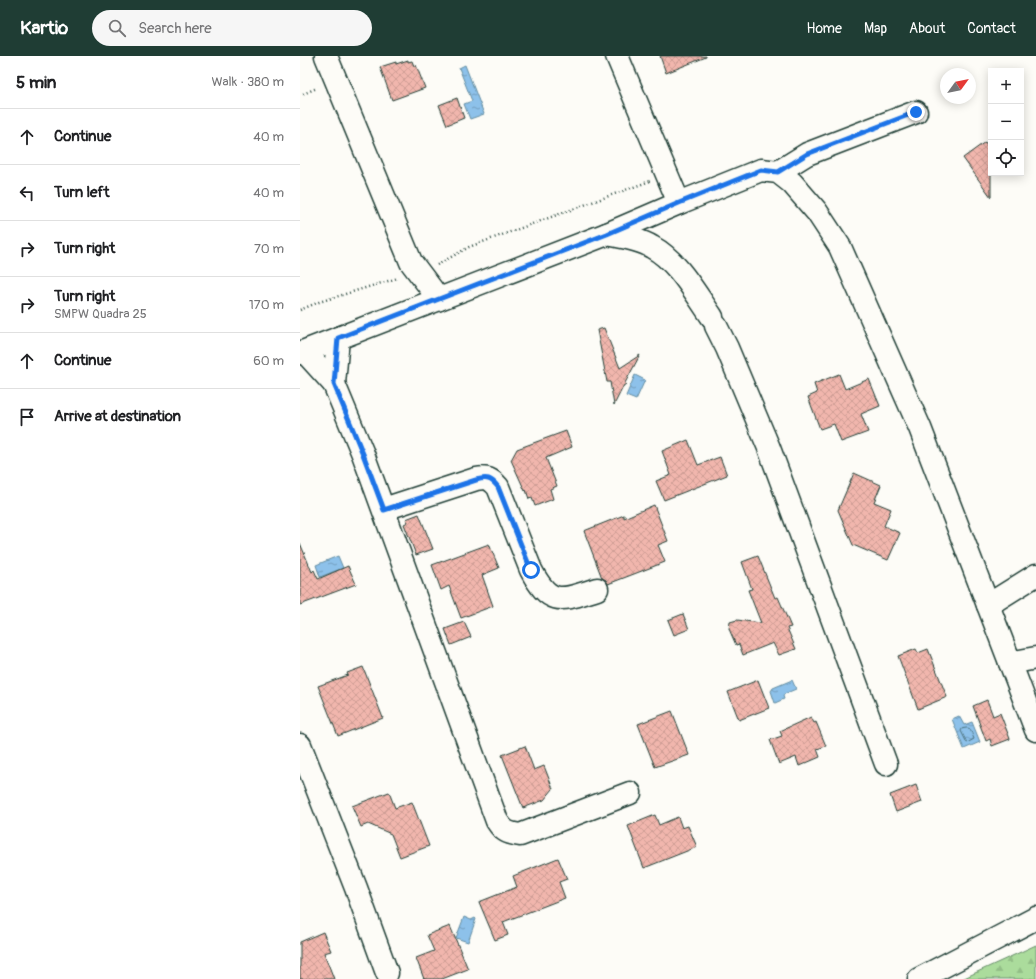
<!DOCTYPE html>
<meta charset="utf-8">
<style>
body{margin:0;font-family:Pangolin,sans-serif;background:#f6f6f6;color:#202124}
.controls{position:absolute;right:12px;top:12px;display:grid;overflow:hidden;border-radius:0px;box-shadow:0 2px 10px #0003}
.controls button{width:36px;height:36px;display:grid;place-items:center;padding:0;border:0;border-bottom:1px solid #e0e0e0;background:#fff;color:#202124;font:20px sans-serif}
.compass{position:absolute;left:640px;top:12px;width:36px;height:36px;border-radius:50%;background:#fff;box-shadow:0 2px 10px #0003;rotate:57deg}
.stop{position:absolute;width:12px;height:12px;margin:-9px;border:3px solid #1a73e8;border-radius:50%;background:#fff}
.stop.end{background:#1a73e8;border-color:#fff;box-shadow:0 1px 4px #0008}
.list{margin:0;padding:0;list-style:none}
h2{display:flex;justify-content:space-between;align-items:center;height:52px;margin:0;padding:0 16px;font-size:17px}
h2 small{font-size:13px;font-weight:400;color:#757577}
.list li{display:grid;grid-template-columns:26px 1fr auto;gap:12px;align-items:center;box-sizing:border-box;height:56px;padding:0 16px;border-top:1px solid #e0e0e0}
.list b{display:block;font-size:15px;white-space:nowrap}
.list p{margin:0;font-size:13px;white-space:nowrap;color:#757577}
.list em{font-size:13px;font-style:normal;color:#757577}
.icon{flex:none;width:22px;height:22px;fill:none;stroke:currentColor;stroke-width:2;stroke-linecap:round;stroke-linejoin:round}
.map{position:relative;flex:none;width:736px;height:923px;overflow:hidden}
header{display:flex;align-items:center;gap:24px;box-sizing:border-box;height:56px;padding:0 20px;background:#1f3d34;color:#fff}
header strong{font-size:19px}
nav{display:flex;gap:22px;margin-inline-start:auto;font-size:14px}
.search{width:280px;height:36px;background:#f6f6f6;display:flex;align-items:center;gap:10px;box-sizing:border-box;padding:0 14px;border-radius:22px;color:#757577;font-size:15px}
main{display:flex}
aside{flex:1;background:#fff}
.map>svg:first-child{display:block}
.forest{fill:url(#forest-firs);stroke:#658c68}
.water{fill:url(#water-ripples);stroke:#618ca1}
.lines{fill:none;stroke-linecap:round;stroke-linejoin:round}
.shore{stroke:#4b727d;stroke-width:1}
.building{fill:url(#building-cross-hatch);stroke:#1f3d34}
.minor-casing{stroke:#1f3d34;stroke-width:25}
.path{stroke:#1f3d34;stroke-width:2.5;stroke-dasharray:1 3;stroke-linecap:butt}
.minor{stroke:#fdfcf7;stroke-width:22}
.route{stroke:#1a73e8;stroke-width:5}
</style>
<header>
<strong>Kartio</strong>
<div class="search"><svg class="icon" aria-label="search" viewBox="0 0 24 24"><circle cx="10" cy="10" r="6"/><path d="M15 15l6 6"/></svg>Search here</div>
<nav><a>Home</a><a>Map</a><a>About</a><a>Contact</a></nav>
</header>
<main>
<aside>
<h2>5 min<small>Walk · 380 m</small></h2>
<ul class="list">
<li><svg class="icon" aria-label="ahead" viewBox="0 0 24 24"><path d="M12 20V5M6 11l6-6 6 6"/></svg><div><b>Continue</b></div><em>40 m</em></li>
<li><svg class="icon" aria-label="left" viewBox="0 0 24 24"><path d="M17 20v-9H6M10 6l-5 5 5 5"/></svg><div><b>Turn left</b></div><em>40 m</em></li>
<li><svg class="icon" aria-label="right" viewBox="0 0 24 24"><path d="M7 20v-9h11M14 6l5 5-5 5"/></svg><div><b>Turn right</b></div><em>70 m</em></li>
<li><svg class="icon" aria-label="right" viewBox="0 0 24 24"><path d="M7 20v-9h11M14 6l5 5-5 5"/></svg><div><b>Turn right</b><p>SMPW Quadra 25</p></div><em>170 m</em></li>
<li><svg class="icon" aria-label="ahead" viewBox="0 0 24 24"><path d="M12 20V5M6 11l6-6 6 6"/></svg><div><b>Continue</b></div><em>60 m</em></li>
<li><svg class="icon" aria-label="arrive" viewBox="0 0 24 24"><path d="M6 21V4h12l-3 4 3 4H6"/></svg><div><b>Arrive at destination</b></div></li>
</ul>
</aside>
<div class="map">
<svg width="736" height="923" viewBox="0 0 736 923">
<defs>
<pattern id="forest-firs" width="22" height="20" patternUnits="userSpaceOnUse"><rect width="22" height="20" fill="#abdc9c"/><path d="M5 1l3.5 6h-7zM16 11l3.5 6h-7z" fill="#93be87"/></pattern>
<pattern id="water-ripples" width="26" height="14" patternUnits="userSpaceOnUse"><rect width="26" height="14" fill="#8dc1ea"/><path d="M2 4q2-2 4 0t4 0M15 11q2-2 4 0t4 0" fill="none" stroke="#739ebe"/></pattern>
<pattern id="building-cross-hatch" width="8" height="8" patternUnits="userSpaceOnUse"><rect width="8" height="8" fill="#f1b6ad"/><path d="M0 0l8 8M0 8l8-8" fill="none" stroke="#ce9d95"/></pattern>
</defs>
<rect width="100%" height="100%" fill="#fdfcf7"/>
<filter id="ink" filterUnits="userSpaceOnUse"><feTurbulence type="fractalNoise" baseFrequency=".025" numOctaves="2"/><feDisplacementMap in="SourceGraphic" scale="8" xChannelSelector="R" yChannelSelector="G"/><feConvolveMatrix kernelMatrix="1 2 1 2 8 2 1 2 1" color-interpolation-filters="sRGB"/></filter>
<g filter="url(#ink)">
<!-- forest -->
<polygon class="forest" points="736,889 736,923 662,923"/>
<!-- water -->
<g class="water">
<polygon points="165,9 184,58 170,63 164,48 172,45 159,12"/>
<polygon points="335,319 345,324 336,344 326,340"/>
<polygon points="38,500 43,512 20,521 16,509"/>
<polygon points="492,624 496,633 484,638 483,640 484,643 475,647 471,635 473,632"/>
<polygon points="659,660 664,669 672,666 680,686 664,693 652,663"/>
<polygon points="164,861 171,864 175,862 176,863 168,886 156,882"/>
</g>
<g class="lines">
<!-- shore -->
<polygon class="shore" points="668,672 670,673 674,683 667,687 661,675 662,673"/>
</g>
<!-- building -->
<g class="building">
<polygon points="360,0 406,0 406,1 366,17"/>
<polygon points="108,4 108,6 112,5 114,10 116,9 125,32 92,44 80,11 96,6 96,8"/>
<polygon points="157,42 164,62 147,69 139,49"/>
<polygon points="685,86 691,94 691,141 663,102"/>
<polygon points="304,272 320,312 340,299 325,327 326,329 324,329 314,349 310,326 307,326 297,274"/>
<polygon points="539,318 545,333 569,323 580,350 561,358 568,376 541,386 534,368 520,373 508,341 517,337 514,328"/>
<polygon points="266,375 272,391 246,402 257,430 250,433 253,443 235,450 232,442 229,443 226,434 225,435 211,404 217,393"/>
<polygon points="388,384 398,409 420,401 427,419 364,444 356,425 371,419 362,395"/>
<polygon points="554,417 581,429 574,446 591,453 584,470 600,477 588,504 553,489 538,454"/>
<polygon points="354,449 368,485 358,489 365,506 308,528 306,524 302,522 284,475 324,459 324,462"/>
<polygon points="119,458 133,493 116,499 104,468 108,466 106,463"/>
<polygon points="0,487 12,516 14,514 18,523 48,510 56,528 0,549"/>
<polygon points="189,488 199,512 182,519 193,550 161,562 149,530 141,534 132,509"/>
<polygon points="458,500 475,542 478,541 491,571 487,572 496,593 479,599 473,587 443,599 439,588 436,589 429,573 430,566 437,564 461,567 448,534 452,533 442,506"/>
<polygon points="383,558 389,573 374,579 368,564"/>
<polygon points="164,566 171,581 151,589 145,573"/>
<polygon points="616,593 618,597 628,593 647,641 618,653 598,600"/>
<polygon points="63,611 83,662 38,680 18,630 48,619 47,617"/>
<polygon points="458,624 469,652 439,664 428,636"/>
<polygon points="687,644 693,660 700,657 710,683 692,690 690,683 686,685 673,650"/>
<polygon points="372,655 389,699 355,711 338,668"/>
<polygon points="511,661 514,667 516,666 526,690 517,693 520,701 499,710 496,701 479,708 470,684 482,680 480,675"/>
<polygon points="225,690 234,714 244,710 253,733 244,744 223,752 202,699"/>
<polygon points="616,729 622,746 596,756 590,739"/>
<polygon points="89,736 95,752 112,746 129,790 100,801 91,778 68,768 61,771 52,750"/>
<polygon points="355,759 359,769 378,761 382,772 388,770 397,791 344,812 328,770"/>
<polygon points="258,802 267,823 259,826 265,842 203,866 208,879 195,884 179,846 217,831 213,820"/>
<polygon points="150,870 168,913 142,923 124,923 116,902 134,895 127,879"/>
<polygon points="23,876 31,895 24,897 34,923 0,923 0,886"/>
</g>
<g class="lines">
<!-- minor casing -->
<g class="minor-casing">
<g id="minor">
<polyline points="26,0 111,206 139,243"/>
<polyline points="317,0 379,147"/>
<polyline points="478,116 507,98 616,56"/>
<path d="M307 178C322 181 339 183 352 191 378 205 395 237 412 261"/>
<polyline points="416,270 427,292 469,392 586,708"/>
<path d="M5 296 34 328 63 398 197 765C204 776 208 777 220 779L330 737"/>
<polyline points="0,297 307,178 379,147 461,114 478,116 492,127 517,156 540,191 620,372 736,674"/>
<polyline points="34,328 38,282"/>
<path d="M84 453 176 423C187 421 191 423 198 431L231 514C251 552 262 544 297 533"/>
<polyline points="688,549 736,519"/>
<polyline points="710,607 736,602"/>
<polyline points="0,689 56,832 87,917"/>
<polyline points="619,923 736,862"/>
</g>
</g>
<!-- path -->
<g class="path">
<polyline points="3,38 17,32"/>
<polyline points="137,209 169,191 350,125"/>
<polyline points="0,254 19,246 98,222"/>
</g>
<!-- minor -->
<use href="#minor" class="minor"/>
</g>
</g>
<g class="lines" filter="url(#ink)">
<!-- route -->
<path class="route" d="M231 514 198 431C191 422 187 421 176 424L84 454 63 398 34 328 38 282 307 178 379 147 461 114 478 116 507 98 616 56"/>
</g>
</svg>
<div class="controls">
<button>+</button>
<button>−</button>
<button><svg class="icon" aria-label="locate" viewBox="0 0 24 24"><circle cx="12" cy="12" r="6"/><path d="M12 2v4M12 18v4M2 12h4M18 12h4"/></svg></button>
</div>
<svg class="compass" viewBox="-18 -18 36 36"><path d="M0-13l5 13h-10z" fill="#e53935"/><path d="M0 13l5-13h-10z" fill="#757577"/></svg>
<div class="stop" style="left:231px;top:514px"></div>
<div class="stop end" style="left:616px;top:56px"></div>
</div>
</main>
